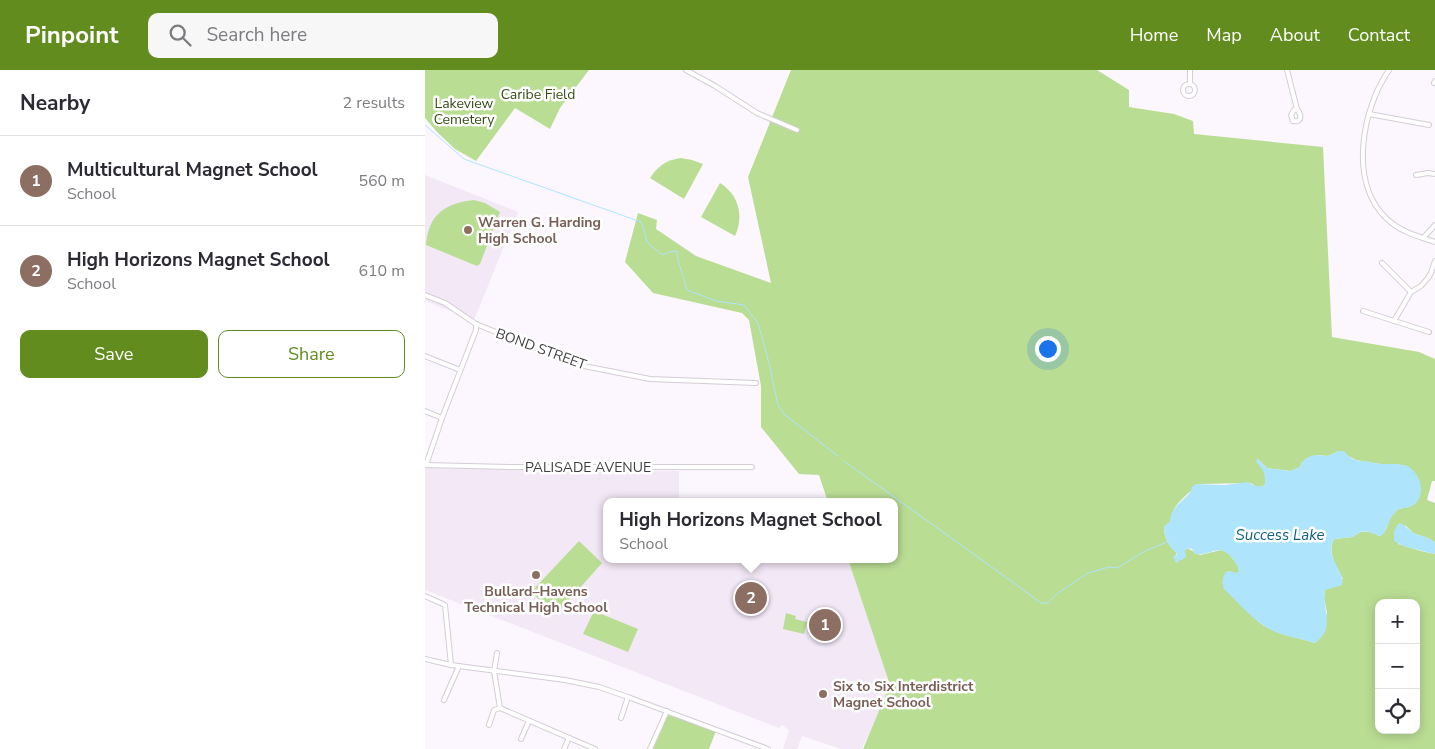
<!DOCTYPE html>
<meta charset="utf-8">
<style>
body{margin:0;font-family:"Nunito Sans",sans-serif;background:#f7f7f7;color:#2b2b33}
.controls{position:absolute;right:15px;bottom:15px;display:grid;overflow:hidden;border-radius:10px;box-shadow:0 2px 12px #0003}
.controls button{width:45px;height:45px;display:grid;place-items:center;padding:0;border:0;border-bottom:1px solid #e1e1e2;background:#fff;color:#2b2b33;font:25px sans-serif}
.you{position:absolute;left:622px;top:278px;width:18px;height:18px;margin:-12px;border:4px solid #fff;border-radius:50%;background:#1a73e8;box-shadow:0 0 0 8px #1a73e833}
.badge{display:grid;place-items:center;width:32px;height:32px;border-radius:50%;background:#628d1e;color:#fff;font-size:16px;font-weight:700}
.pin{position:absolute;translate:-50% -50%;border:2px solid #fff;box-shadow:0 1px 5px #0006}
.popup{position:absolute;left:178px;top:428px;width:295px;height:65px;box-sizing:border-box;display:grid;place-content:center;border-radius:10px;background:#fff;filter:drop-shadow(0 1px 4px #0005);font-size:16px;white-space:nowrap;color:#7c7c81}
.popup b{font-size:19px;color:#2b2b33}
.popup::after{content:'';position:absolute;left:50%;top:100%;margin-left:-10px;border:10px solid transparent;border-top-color:#fff}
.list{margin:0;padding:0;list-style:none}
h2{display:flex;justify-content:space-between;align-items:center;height:65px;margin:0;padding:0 20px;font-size:21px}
h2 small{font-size:16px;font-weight:400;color:#7c7c81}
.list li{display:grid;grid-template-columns:32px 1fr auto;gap:15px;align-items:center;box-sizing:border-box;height:90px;padding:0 20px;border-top:1px solid #e1e1e2}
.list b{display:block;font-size:19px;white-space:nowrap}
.list p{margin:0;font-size:16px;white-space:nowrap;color:#7c7c81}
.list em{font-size:16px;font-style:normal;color:#7c7c81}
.actions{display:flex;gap:10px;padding:15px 20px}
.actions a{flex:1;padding:11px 0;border:1px solid #628d1e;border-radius:10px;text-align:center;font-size:18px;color:#628d1e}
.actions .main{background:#628d1e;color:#fff}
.icon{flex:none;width:28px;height:28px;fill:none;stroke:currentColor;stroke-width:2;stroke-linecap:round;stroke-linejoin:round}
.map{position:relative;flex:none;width:1010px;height:679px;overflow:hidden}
header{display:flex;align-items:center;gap:30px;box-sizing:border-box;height:70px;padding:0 25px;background:#628d1e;color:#fff}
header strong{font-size:24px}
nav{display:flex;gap:28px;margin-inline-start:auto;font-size:18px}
.search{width:350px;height:45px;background:#f7f7f7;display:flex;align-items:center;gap:12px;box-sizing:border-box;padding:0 18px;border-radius:10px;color:#7c7c81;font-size:19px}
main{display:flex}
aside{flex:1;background:#fff}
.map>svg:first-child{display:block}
.built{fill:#f3e8f6}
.green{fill:#badd94;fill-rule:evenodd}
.water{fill:#aee5fd}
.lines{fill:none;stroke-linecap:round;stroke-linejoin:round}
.stream{stroke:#aee5fd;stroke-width:1}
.street-casing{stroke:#d3cdd5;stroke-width:6}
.street{stroke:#fff;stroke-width:4}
.education-dot{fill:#8d6e63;stroke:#fff;stroke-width:2}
.labels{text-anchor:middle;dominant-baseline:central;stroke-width:5;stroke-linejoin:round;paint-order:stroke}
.park-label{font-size:14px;fill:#354c17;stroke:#fff}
.education-label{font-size:14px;font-weight:bold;fill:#785e54;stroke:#fff;text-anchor:start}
.street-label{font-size:14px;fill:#3e3c3f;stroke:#fff}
.water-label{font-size:15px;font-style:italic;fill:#0f607b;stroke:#fff}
</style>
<header>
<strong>Pinpoint</strong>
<div class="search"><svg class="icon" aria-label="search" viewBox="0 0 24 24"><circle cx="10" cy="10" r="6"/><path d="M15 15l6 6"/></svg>Search here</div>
<nav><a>Home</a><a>Map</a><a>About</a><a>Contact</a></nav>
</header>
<main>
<aside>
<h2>Nearby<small>2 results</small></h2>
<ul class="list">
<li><span class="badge" style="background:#8d6e63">1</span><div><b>Multicultural Magnet School</b><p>School</p></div><em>560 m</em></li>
<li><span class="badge" style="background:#8d6e63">2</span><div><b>High Horizons Magnet School</b><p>School</p></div><em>610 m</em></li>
</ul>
<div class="actions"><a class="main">Save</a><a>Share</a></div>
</aside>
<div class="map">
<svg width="1010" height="679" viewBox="0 0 1010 679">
<rect width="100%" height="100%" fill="#fcf6fe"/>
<!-- built -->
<g class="built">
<polygon points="0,105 93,142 49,250 0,231"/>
<polygon points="0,397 25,399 254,401 254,432 182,432 182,489 427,489 469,617 436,679 416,679 377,666 372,679 358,679 364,660 357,655 354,658 0,520"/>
</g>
<!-- green -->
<g class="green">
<polygon points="0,0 164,0 135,38 125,59 90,38 51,91 30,79 12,62 0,48"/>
<path d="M366 0H672L704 20V37L749 44 768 51 769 64 898 77 907 267 994 282 1010 289V411H1007L1002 430 1010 433V473L1005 469 988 463 980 455 973 474 996 481 1010 484V679H438L465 615 423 489H470V432H403L394 405 374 404 336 357V316L324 250 317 243 228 223 200 192 213 143 232 150 231 159 271 186 346 213 323 107ZM914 381 931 390 961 395 970 394 982 396 984 437 973 439C971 441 969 443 967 445 962 453 963 462 954 466 945 461 936 459 928 467L909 469C902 482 911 496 918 509L900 520 899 528 902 543 890 573C870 566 846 565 831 549L812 503 814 502 813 495 802 482 796 480 775 485 762 478 760 480 758 489 754 490 751 493 750 486 752 483C744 477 739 468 739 457L746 451C746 435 763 424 774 414L826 413 830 416H838L840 414V403L833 389 842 398 866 401 875 397 877 392 891 385 903 386ZM954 533H991V660H954Z"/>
<path d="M256 88 267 90 278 94 259 129 225 108C233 96 241 90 256 88Z"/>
<path d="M295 113C314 125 319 146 310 166L276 147Z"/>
<path d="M49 130 60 133 75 142 55 194 52 196 1 175C3 145 20 133 49 130Z"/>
<polygon points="154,471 177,493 131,545 106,522"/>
<polygon points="169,541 213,559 203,582 158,564"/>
<polygon points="361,543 371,546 370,549 382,552 379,564 358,559"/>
<polygon points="244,645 291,661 284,679 228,679 242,647"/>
</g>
<!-- water -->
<g class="water">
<path d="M914 381H919C922 385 927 389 931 390 934 391 937 391 939 391 947 392 955 395 963 394 969 394 976 394 982 396 995 402 1001 423 991 433 987 438 978 438 973 439 971 441 969 443 967 446 963 452 962 461 956 466 945 464 940 456 928 467L909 469C899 489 920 499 917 515L900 520C896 539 912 557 890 573 879 569 867 568 856 564 833 557 816 535 799 519 797 512 797 507 801 502L805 501 812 503 814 502C813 496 811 493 807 488 794 472 787 486 770 484L767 479 762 478 760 480 761 487C757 490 754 490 751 493L748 486 752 485V483C744 478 739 467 739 457L745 451C746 434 766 428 767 417L771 414 800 415 823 412 830 416H838L840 414C840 405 839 399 832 393L831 390 833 389 842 398 865 401 875 397 877 392 883 387 891 385 903 386Z"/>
<polygon points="976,453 988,463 1005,469 1010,473 1010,484 978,476 969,471 969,462 973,454"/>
</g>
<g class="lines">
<!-- stream -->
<g class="stream">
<path d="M0 55 39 89 216 152 219 160 222 172 237 185 244 182 252 181C253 195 259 207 262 220L291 231 319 235 333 253 344 293 353 335 360 345 413 386"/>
<polyline points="419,391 575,503 616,533 623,533 633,523 663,503 684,497 692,498 720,481 742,472"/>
</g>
<!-- street casing -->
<g class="street-casing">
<g id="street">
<polyline points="261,0 290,16 332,43 372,60"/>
<path d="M862 0 872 39C876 44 878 53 868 51L866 45 869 40 872 39"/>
<path d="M964 0C937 39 923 113 962 149 976 162 992 166 1010 172"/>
<polyline points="1009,13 1010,11"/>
<circle cx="764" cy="20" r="6"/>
<polyline points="765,14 765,0"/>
<polyline points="944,44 1004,55"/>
<polyline points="991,105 1003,103 1010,104"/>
<polyline points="998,168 1010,155"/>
<polyline points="957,193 986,222"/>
<polyline points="0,225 20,233 51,254 135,288 159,296 225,309 331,313"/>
<polyline points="938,241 1004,262"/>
<polyline points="969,251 986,222 996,216 1003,208 1006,203 1010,191"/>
<polyline points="0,286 35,300"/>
<polyline points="0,341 17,348"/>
<polyline points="0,395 88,397 327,397"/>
<polyline points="1,395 17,348 51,260 51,254"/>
<polyline points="0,526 20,535 26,595"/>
<polyline points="72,583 69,601 75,638 170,679"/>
<polyline points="0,589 26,595 140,610 174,617 203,627 343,679"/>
<polyline points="19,630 34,596"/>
<polyline points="196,648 203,627"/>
<polyline points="64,655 69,640 75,638"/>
<polyline points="96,669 104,651"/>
<polyline points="139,679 144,668"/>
<polyline points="225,679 242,641"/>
</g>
</g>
<!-- street -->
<use href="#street" class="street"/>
</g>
<!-- markers -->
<g class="education-dot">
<circle cx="43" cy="160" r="5"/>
<circle cx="111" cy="505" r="5"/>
<circle cx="398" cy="624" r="5"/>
</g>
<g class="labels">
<!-- park labels -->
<g class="park-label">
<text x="113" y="24">Caribe Field</text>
<text x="39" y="33">Lakeview<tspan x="39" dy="16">Cemetery</tspan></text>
</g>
<!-- education labels -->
<g class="education-label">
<text x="53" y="152">Warren G. Harding<tspan x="53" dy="16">High School</tspan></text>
<text x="111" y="521" text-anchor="middle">Bullard–Havens<tspan x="111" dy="16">Technical High School</tspan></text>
<text x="408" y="616">Six to Six Interdistrict<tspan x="408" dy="16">Magnet School</tspan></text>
</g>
<!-- street labels -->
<g class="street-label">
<text transform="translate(116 279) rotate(20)">BOND STREET</text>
<text x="163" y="397">PALISADE AVENUE</text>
</g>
<!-- water labels -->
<g class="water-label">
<text x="855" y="465">Success Lake</text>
</g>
</g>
</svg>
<div class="controls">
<button>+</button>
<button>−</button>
<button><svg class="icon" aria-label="locate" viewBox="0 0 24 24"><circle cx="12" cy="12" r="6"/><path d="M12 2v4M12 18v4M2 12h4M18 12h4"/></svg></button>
</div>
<div class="you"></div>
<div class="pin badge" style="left:400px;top:555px;background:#8d6e63">1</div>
<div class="pin badge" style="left:326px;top:528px;background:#8d6e63">2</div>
<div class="popup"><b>High Horizons Magnet School</b>School</div>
</div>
</main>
